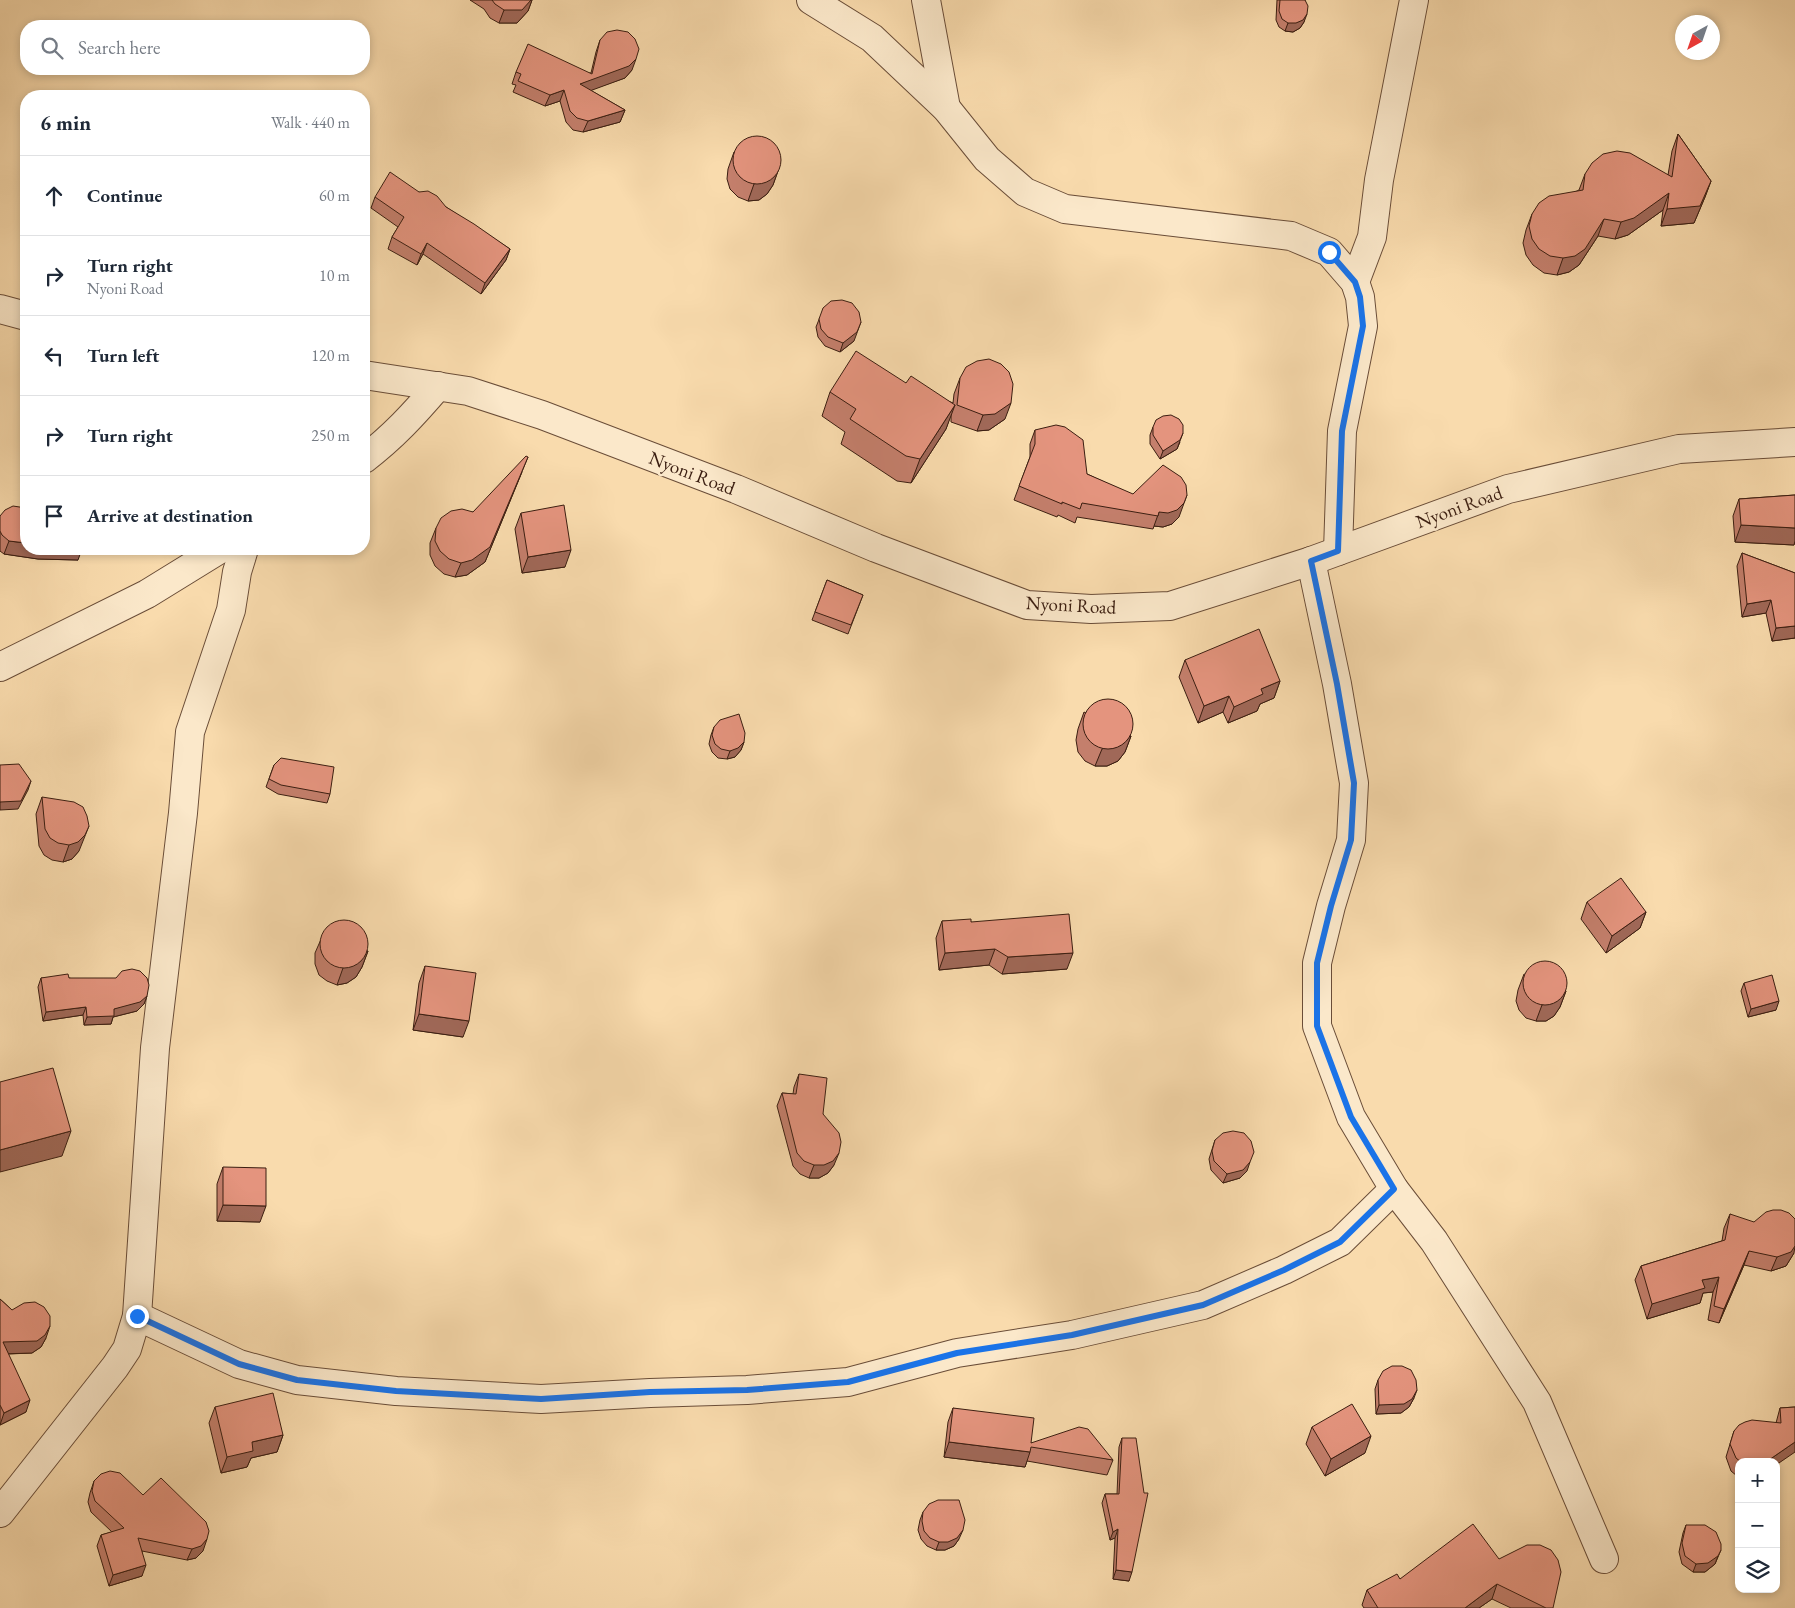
<!DOCTYPE html>
<meta charset="utf-8">
<style>
body{margin:0;font-family:"EB Garamond",serif;background:#f6f6f7;color:#1f2937}
.controls{position:absolute;right:15px;bottom:15px;display:grid;overflow:hidden;border-radius:10px;box-shadow:0 2px 8px #0003}
.controls button{width:45px;height:45px;display:grid;place-items:center;padding:0;border:0;border-bottom:1px solid #e0e1e3;background:#fff;color:#1f2937;font:25px sans-serif}
.compass{position:absolute;left:1675px;top:15px;width:45px;height:45px;border-radius:50%;background:#fff;box-shadow:0 2px 8px #0003;rotate:220deg}
.stop{position:absolute;width:15px;height:15px;margin:-11px;border:4px solid #1a73e8;border-radius:50%;background:#fff}
.stop.end{background:#1a73e8;border-color:#fff;box-shadow:0 1px 5px #0008}
.list{margin:0;padding:0;list-style:none}
h2{display:flex;justify-content:space-between;align-items:center;height:65px;margin:0;padding:0 20px;font-size:21px}
h2 small{font-size:16px;font-weight:400;color:#747a83}
.list li{display:grid;grid-template-columns:32px 1fr auto;gap:15px;align-items:center;box-sizing:border-box;height:80px;padding:0 20px;border-top:1px solid #e0e1e3}
.list b{display:block;font-size:19px;white-space:nowrap}
.list p{margin:0;font-size:16px;white-space:nowrap;color:#747a83}
.list em{font-size:16px;font-style:normal;color:#747a83}
.icon{flex:none;width:28px;height:28px;fill:none;stroke:currentColor;stroke-width:2;stroke-linecap:round;stroke-linejoin:round}
.map{position:relative;flex:none;width:1795px;height:1608px;overflow:hidden}
.search{position:absolute;background:#fff;box-shadow:0 2px 8px #0003;left:20px;top:20px;width:350px;height:55px;display:flex;align-items:center;gap:12px;box-sizing:border-box;padding:0 18px;border-radius:20px;color:#747a83;font-size:19px}
.panel{position:absolute;background:#fff;box-shadow:0 2px 8px #0003;left:20px;top:90px;width:350px;height:465px;border-radius:20px}
.map>svg:first-child{display:block}
.lines{fill:none;stroke-linecap:round;stroke-linejoin:round}
.minor-casing{stroke:#6a4d38;stroke-width:30}
.minor{stroke:#fbe8ca;stroke-width:28}
.wall{fill:#c47f6c;stroke:#3b1e11}
.shaded-wall{fill:#a06858;stroke:#3b1e11}
.building{fill:#e4947e;stroke:#3b1e11}
.route{stroke:#1a73e8;stroke-width:6}
.labels{text-anchor:middle;dominant-baseline:central;stroke-width:5;stroke-linejoin:round;paint-order:stroke}
.street-label{font-size:19px;fill:#3b1e11;stroke:#fbe8ca}
</style>
<div class="map">
<svg width="1795" height="1608" viewBox="0 0 1795 1608">
<rect width="100%" height="100%" fill="#f9dbad"/>
<filter id="stains"><feTurbulence type="fractalNoise" baseFrequency=".004" numOctaves="4"/><feColorMatrix values="0 0 0 0 .2 0 0 0 0 .09 0 0 0 0 .02 0 0 0 .5 -.17"/></filter>
<radialGradient id="worn" r=".72"><stop offset=".6" stop-color="#630" stop-opacity="0"/><stop offset="1" stop-color="#630" stop-opacity=".3"/></radialGradient>
<g class="lines">
<!-- minor casing -->
<g class="minor-casing">
<g id="minor">
<polyline points="811,0 872,38 946,108 987,159 1025,192 1065,209 1291,236 1329,252 1355,282 1360,297 1363,326 1342,431 1338,551"/>
<polyline points="926,0 946,108"/>
<polyline points="1355,282 1372,237 1379,180 1414,0"/>
<polyline points="0,309 26,316"/>
<polyline points="364,375 468,391 542,415 736,489 876,548 1027,605 1091,609 1170,606 1311,561 1508,489 1679,449 1795,442"/>
<path d="M364 459C393 437 414 414 438 386"/>
<polyline points="1311,561 1337,684 1354,783 1351,840 1331,906 1317,963 1317,1026 1351,1117 1394,1189 1434,1241 1537,1402 1604,1559"/>
<polyline points="0,667 147,594 220,549"/>
<polyline points="137,1316 239,1364 297,1380 396,1391 541,1399 650,1393 747,1390 848,1382 957,1353 1072,1335 1203,1305 1284,1270 1340,1242 1394,1189"/>
<polyline points="0,1513 115,1367 127,1349 137,1316 155,1048 183,813 190,732 231,610 237,572 244,549"/>
</g>
</g>
<!-- minor -->
<use href="#minor" class="minor"/>
</g>
<!-- wall -->
<g class="wall">
<polygon points="470,0 532,0 528,11 517,23 499,23 490,18 484,9"/>
<polygon points="1277,0 1305,0 1304,22 1300,28 1293,32 1285,31 1279,27 1276,20"/>
<polygon points="600,40 632,70 625,78 590,90 625,110 620,122 583,132 573,130 566,122 560,101 545,106 513,92 516,85 512,84 516,72 591,73 596,52"/>
<polygon points="1678,134 1711,181 1705,197 1694,223 1661,226 1663,210 1628,235 1615,239 1598,236 1579,265 1569,272 1557,275 1544,273 1533,265 1526,255 1523,243 1526,230 1532,214 1579,190 1585,174 1668,175 1672,151"/>
<polygon points="734,152 779,168 773,185 767,194 759,200 748,201 738,197 730,189 727,179 728,169"/>
<polygon points="419,192 446,207 510,249 506,260 481,294 423,254 417,265 388,249 392,237 398,227 371,208 375,197"/>
<polygon points="820,317 854,341 840,352 825,346 818,337 816,327"/>
<polygon points="960,378 1005,419 989,430 977,431 951,422 951,414 946,429 911,483 897,481 841,444 845,432 822,416 830,392 906,383 953,403 954,394"/>
<polygon points="1153,427 1180,442 1177,449 1160,459 1150,444 1150,435"/>
<polygon points="1035,430 1087,474 1179,517 1172,524 1163,527 1154,526 1153,529 1077,517 1075,523 1058,515 1057,517 1014,500 1030,457 1030,444"/>
<polygon points="522,472 485,562 467,575 455,577 444,574 435,566 430,555 430,543 436,528 473,512"/>
<polygon points="1795,495 1795,541 1794,545 1735,542 1733,516 1739,499"/>
<polygon points="521,513 565,567 522,573 515,529"/>
<polygon points="0,516 78,560 38,559 4,554 0,551"/>
<polygon points="1742,553 1795,573 1795,638 1772,641 1766,613 1742,617 1737,566"/>
<polygon points="827,580 863,595 848,634 812,620"/>
<polygon points="1185,660 1280,681 1274,698 1260,704 1257,711 1228,723 1223,712 1198,723 1179,677"/>
<polygon points="1084,712 1131,736 1125,752 1118,761 1107,766 1095,766 1085,761 1078,752 1076,740 1078,729"/>
<polygon points="714,727 744,742 741,750 735,757 727,759 718,758 712,752 709,744 711,735"/>
<polygon points="274,765 330,794 327,803 278,794 266,787"/>
<polygon points="42,797 79,851 72,859 63,862 52,860 44,855 39,846 36,814"/>
<polygon points="1587,902 1646,912 1640,928 1606,953 1581,919"/>
<polygon points="942,921 971,922 1067,969 1002,974 989,965 939,970 936,938"/>
<polygon points="322,937 368,951 362,967 356,977 347,983 337,985 327,981 319,975 315,964 315,953"/>
<polygon points="425,966 463,1037 413,1030 419,983"/>
<polygon points="1524,974 1566,991 1560,1007 1554,1016 1546,1021 1536,1021 1526,1018 1519,1010 1516,1001 1518,990"/>
<polygon points="41,978 69,978 147,996 144,1004 137,1011 113,1017 111,1024 84,1025 83,1015 43,1021 38,987"/>
<polygon points="1744,983 1776,1010 1748,1017 1741,991"/>
<polygon points="799,1074 823,1114 834,1165 828,1173 819,1178 809,1178 800,1174 793,1166 777,1106 782,1093 793,1094 794,1087"/>
<polygon points="1215,1140 1247,1171 1240,1178 1223,1183 1211,1170 1209,1159"/>
<polygon points="223,1167 260,1222 217,1221 217,1184"/>
<polygon points="1730,1214 1794,1253 1786,1266 1771,1271 1744,1265 1719,1323 1708,1320 1713,1292 1703,1293 1700,1303 1647,1319 1635,1280 1641,1266 1722,1241 1724,1228"/>
<polygon points="0,1299 12,1310 46,1338 41,1347 32,1353 8,1354 26,1412 0,1425"/>
<polygon points="1378,1380 1414,1398 1409,1407 1401,1413 1376,1414 1375,1389"/>
<polygon points="215,1407 283,1435 277,1452 251,1458 247,1467 221,1473 209,1423"/>
<polygon points="1795,1407 1776,1462 1739,1462 1739,1476 1737,1476 1731,1471 1726,1457 1734,1431 1776,1423 1780,1408"/>
<polygon points="953,1408 1031,1443 1113,1460 1107,1475 1027,1461 1025,1467 944,1457 948,1422"/>
<polygon points="1312,1427 1365,1453 1325,1476 1306,1444"/>
<polygon points="1122,1438 1129,1581 1113,1579 1115,1538 1110,1540 1102,1503 1105,1494 1117,1494 1119,1447"/>
<polygon points="94,1481 203,1551 196,1558 187,1560 142,1551 142,1576 109,1586 97,1546 101,1535 112,1532 91,1512 88,1502 90,1493"/>
<polygon points="923,1512 959,1539 954,1546 945,1550 936,1550 927,1546 921,1539 918,1530 920,1520"/>
<polygon points="1686,1525 1721,1550 1715,1564 1705,1572 1693,1572 1682,1564 1679,1552 1683,1533"/>
<polygon points="1499,1559 1553,1608 1511,1608 1492,1599 1479,1608 1364,1608 1362,1605 1367,1590 1400,1579"/>
</g>
<!-- shaded-wall -->
<g class="shaded-wall">
<polygon points="531,0 532,0 528,11 517,23 499,23 504,10"/>
<polygon points="1307,14 1304,22 1300,28 1293,32 1285,31 1288,23"/>
<polygon points="636,59 632,70 625,78 576,96 580,84"/>
<polygon points="564,90 560,101 545,106 550,95"/>
<polygon points="625,110 620,122 583,132 588,121"/>
<polygon points="779,168 773,185 767,194 759,200 748,201 754,184"/>
<polygon points="1711,181 1705,197 1694,223 1661,226 1667,209"/>
<polygon points="1669,193 1663,210 1628,235 1615,239 1621,222"/>
<polygon points="1604,219 1598,236 1579,265 1569,272 1557,275 1563,258"/>
<polygon points="427,243 423,254 417,265 421,254"/>
<polygon points="510,249 506,260 481,294 485,283"/>
<polygon points="861,322 854,341 840,352 843,343"/>
<polygon points="1011,403 1005,419 989,430 977,431 983,415"/>
<polygon points="955,405 946,429 911,483 920,459"/>
<polygon points="1183,433 1177,449 1160,459 1163,451"/>
<polygon points="528,457 485,562 467,575 455,577 461,563"/>
<polygon points="1187,495 1179,517 1172,524 1163,527 1154,526 1159,512"/>
<polygon points="1741,525 1795,528 1795,541 1794,545 1735,542"/>
<polygon points="9,541 26,543 26,549 82,549 78,560 38,559 4,554"/>
<polygon points="571,550 565,567 522,573 528,557"/>
<polygon points="1771,600 1766,613 1742,617 1747,604"/>
<polygon points="1795,626 1795,638 1772,641 1776,628"/>
<polygon points="1280,681 1274,698 1260,704 1257,711 1228,723 1234,707 1261,689"/>
<polygon points="1229,696 1223,712 1198,723 1204,706"/>
<polygon points="1131,736 1125,752 1118,761 1107,766 1095,766 1102,749"/>
<polygon points="744,742 741,750 735,757 727,759 730,751"/>
<polygon points="31,781 28,790 18,809 0,810 0,802"/>
<polygon points="89,826 79,851 72,859 63,862 69,845"/>
<polygon points="1646,912 1640,928 1606,953 1612,936"/>
<polygon points="995,949 989,965 939,970 945,953"/>
<polygon points="368,951 362,967 356,977 347,983 337,985 343,968"/>
<polygon points="1073,953 1067,969 1002,974 1008,957"/>
<polygon points="1566,991 1560,1007 1554,1016 1546,1021 1536,1021 1542,1005"/>
<polygon points="147,996 144,1004 137,1011 113,1017 111,1024 84,1025 87,1017 114,1009"/>
<polygon points="1779,1001 1776,1010 1748,1017 1751,1009"/>
<polygon points="86,1007 83,1015 43,1021 46,1012"/>
<polygon points="419,1014 469,1021 463,1037 413,1030"/>
<polygon points="71,1131 62,1156 0,1172 0,1150"/>
<polygon points="839,1153 834,1165 828,1173 819,1178 809,1178 814,1165"/>
<polygon points="1250,1162 1247,1171 1240,1178 1223,1183 1227,1174"/>
<polygon points="223,1205 266,1206 260,1222 217,1221"/>
<polygon points="1795,1246 1794,1253 1786,1266 1771,1271 1777,1257"/>
<polygon points="1749,1251 1744,1265 1719,1323 1724,1309"/>
<polygon points="1719,1277 1713,1292 1703,1293 1700,1303 1647,1319 1652,1304 1702,1280"/>
<polygon points="50,1326 46,1338 41,1347 32,1353 0,1354 3,1342"/>
<polygon points="1417,1390 1414,1398 1409,1407 1401,1413 1376,1414 1379,1405"/>
<polygon points="30,1400 26,1412 0,1425 4,1413"/>
<polygon points="283,1435 277,1452 251,1458 247,1467 221,1473 227,1457 252,1442"/>
<polygon points="1371,1436 1365,1453 1325,1476 1331,1459"/>
<polygon points="949,1442 1030,1452 1025,1467 944,1457"/>
<polygon points="1795,1442 1795,1452 1776,1465 1776,1462 1766,1462"/>
<polygon points="1118,1529 1115,1538 1110,1540 1113,1532"/>
<polygon points="963,1530 959,1539 954,1546 945,1550 936,1550 939,1542"/>
<polygon points="207,1539 203,1551 196,1558 187,1560 192,1549"/>
<polygon points="1718,1556 1715,1564 1705,1572 1693,1572 1696,1564"/>
<polygon points="146,1565 142,1576 109,1586 113,1575"/>
<polygon points="1116,1570 1132,1572 1129,1581 1113,1579"/>
<polygon points="1497,1584 1492,1599 1479,1608 1465,1608"/>
</g>
<!-- building -->
<g class="building">
<polygon points="492,0 531,0 522,10 504,10 495,4"/>
<polygon points="1280,0 1305,0 1308,6 1307,14 1303,20 1296,23 1288,23 1282,19 1279,11"/>
<polygon points="617,30 628,32 635,39 639,49 636,59 629,66 580,84 625,110 588,121 577,118 570,111 564,90 550,95 518,81 521,74 516,72 528,44 592,74 600,40 607,32"/>
<polygon points="1678,134 1711,181 1700,206 1667,209 1669,193 1634,218 1621,222 1604,219 1585,249 1575,256 1563,258 1550,256 1539,249 1532,239 1529,226 1532,214 1539,203 1549,196 1583,190 1585,174 1592,163 1603,154 1617,151 1630,153 1672,177"/>
<circle cx="757" cy="160" r="24"/>
<polygon points="390,172 419,192 428,191 437,196 446,207 474,224 510,249 485,283 427,243 421,254 392,237 404,217 375,197"/>
<polygon points="842,300 852,303 859,312 861,322 857,332 843,343 828,337 821,329 819,319 823,308 831,301"/>
<polygon points="856,351 906,383 911,376 955,405 920,459 906,456 850,419 856,409 830,392"/>
<polygon points="989,359 1001,364 1009,372 1013,384 1011,403 995,414 983,415 957,405 960,378 966,367 977,361"/>
<polygon points="1171,415 1179,419 1183,425 1183,433 1180,440 1163,451 1153,435 1153,427 1156,420 1163,416"/>
<polygon points="1056,425 1065,427 1083,440 1087,474 1133,494 1163,465 1181,477 1186,485 1187,495 1184,503 1177,510 1168,513 1159,512 1158,516 1082,503 1080,509 1062,502 1062,504 1019,486 1035,444 1035,430"/>
<polygon points="526,456 528,457 490,547 472,560 461,563 449,559 440,551 435,541 436,528 441,518 451,511 462,509 473,512"/>
<polygon points="1795,495 1795,528 1741,525 1739,499"/>
<polygon points="564,505 571,550 528,557 521,513"/>
<polygon points="13,506 26,508 26,543 9,541 2,535 0,531 0,516 5,510"/>
<polygon points="1742,553 1795,573 1795,626 1776,628 1771,600 1747,604"/>
<polygon points="827,580 863,595 851,625 815,612"/>
<polygon points="1259,629 1280,681 1261,689 1263,694 1234,707 1229,696 1204,706 1185,660"/>
<circle cx="1108" cy="724" r="25"/>
<polygon points="739,714 745,733 744,742 738,748 730,751 721,749 715,744 712,735 714,727 720,720"/>
<polygon points="281,758 334,767 330,794 281,785 269,779 274,765"/>
<polygon points="19,764 31,781 21,801 0,802 0,765"/>
<polygon points="42,797 74,802 83,807 87,816 89,826 85,835 78,842 69,845 58,843 50,838 45,829"/>
<polygon points="1621,878 1646,912 1612,936 1587,902"/>
<polygon points="1069,914 1073,953 1008,957 995,949 945,953 942,921 971,919 971,922"/>
<circle cx="344" cy="944" r="24"/>
<circle cx="1545" cy="983" r="22"/>
<polygon points="425,966 476,973 469,1021 419,1014"/>
<polygon points="132,969 140,971 147,978 149,985 147,996 140,1002 114,1009 114,1016 87,1017 86,1007 46,1012 41,978 68,974 69,978 116,978 122,971"/>
<polygon points="1772,975 1779,1001 1751,1009 1744,983"/>
<polygon points="53,1068 71,1131 0,1150 0,1082"/>
<polygon points="799,1074 827,1078 823,1114 839,1133 841,1142 839,1153 833,1161 824,1165 814,1165 804,1161 797,1153 782,1093 796,1094"/>
<polygon points="1233,1131 1244,1133 1251,1141 1254,1152 1250,1162 1243,1170 1227,1174 1214,1161 1212,1151 1215,1140 1223,1133"/>
<polygon points="223,1167 266,1168 266,1206 223,1205"/>
<polygon points="1773,1210 1781,1210 1789,1213 1795,1219 1795,1246 1791,1252 1777,1257 1749,1251 1724,1309 1714,1306 1719,1277 1702,1280 1705,1288 1652,1304 1641,1266 1725,1240 1730,1214 1754,1222 1766,1212"/>
<polygon points="0,1299 12,1310 24,1303 35,1302 44,1307 50,1316 50,1326 45,1335 37,1341 3,1342 30,1400 4,1413 0,1405"/>
<polygon points="1392,1366 1402,1366 1411,1370 1416,1380 1417,1390 1412,1399 1404,1404 1379,1405 1378,1380 1383,1371"/>
<polygon points="273,1393 283,1435 252,1442 253,1451 227,1457 215,1407"/>
<polygon points="1352,1404 1371,1436 1331,1459 1312,1427"/>
<polygon points="1795,1407 1795,1442 1766,1462 1741,1462 1736,1458 1730,1444 1734,1431 1739,1425 1745,1422 1752,1420 1781,1423 1780,1408"/>
<polygon points="953,1408 1034,1418 1031,1443 1079,1427 1088,1429 1113,1460 1031,1447 1030,1452 949,1442"/>
<polygon points="1122,1438 1136,1438 1144,1493 1148,1493 1132,1572 1116,1570 1118,1529 1113,1532 1105,1494 1119,1494"/>
<polygon points="110,1471 120,1473 143,1495 161,1478 206,1522 209,1531 207,1539 201,1546 192,1549 138,1538 146,1565 113,1575 101,1535 124,1528 95,1501 92,1491 94,1481 101,1474"/>
<polygon points="938,1500 959,1500 965,1520 963,1530 957,1538 948,1542 939,1542 930,1538 924,1531 922,1521 923,1512 929,1504"/>
<polygon points="1473,1524 1499,1559 1527,1545 1540,1545 1551,1550 1558,1560 1561,1572 1553,1608 1546,1608 1497,1584 1465,1608 1378,1608 1367,1590 1397,1574 1400,1579"/>
<polygon points="1686,1525 1705,1525 1716,1532 1721,1544 1721,1550 1718,1556 1708,1563 1696,1564 1685,1556 1682,1543"/>
</g>
<g class="lines">
<!-- route -->
<polyline class="route" points="137,1316 239,1364 297,1380 396,1391 541,1399 650,1392 747,1390 848,1382 957,1353 1072,1335 1203,1305 1284,1270 1340,1242 1394,1189 1351,1117 1317,1026 1317,963 1331,906 1351,840 1354,783 1337,684 1311,561 1338,551 1342,431 1363,326 1360,297 1355,282 1329,252"/>
</g>
<g class="labels">
<!-- street labels -->
<g class="street-label">
<text transform="translate(692 473) rotate(21)">Nyoni Road</text>
<text transform="translate(1459 507) rotate(-20)">Nyoni Road</text>
<text transform="translate(1071 605) rotate(3)">Nyoni Road</text>
</g>
</g>
<rect width="100%" height="100%" filter="url(#stains)"/>
<rect width="100%" height="100%" fill="url(#worn)"/>
</svg>
<div class="controls">
<button>+</button>
<button>−</button>
<button><svg class="icon" aria-label="layers" viewBox="0 0 24 24"><path d="M12 4l9 5-9 5-9-5zM3 14l9 5 9-5"/></svg></button>
</div>
<svg class="compass" viewBox="-18 -18 36 36"><path d="M0-13l5 13h-10z" fill="#e53935"/><path d="M0 13l5-13h-10z" fill="#747a83"/></svg>
<div class="stop" style="left:1329px;top:252px"></div>
<div class="stop end" style="left:137px;top:1316px"></div>
<div class="search"><svg class="icon" aria-label="search" viewBox="0 0 24 24"><circle cx="10" cy="10" r="6"/><path d="M15 15l6 6"/></svg>Search here</div>
<section class="panel">
<h2>6 min<small>Walk · 440 m</small></h2>
<ul class="list">
<li><svg class="icon" aria-label="ahead" viewBox="0 0 24 24"><path d="M12 20V5M6 11l6-6 6 6"/></svg><div><b>Continue</b></div><em>60 m</em></li>
<li><svg class="icon" aria-label="right" viewBox="0 0 24 24"><path d="M7 20v-9h11M14 6l5 5-5 5"/></svg><div><b>Turn right</b><p>Nyoni Road</p></div><em>10 m</em></li>
<li><svg class="icon" aria-label="left" viewBox="0 0 24 24"><path d="M17 20v-9H6M10 6l-5 5 5 5"/></svg><div><b>Turn left</b></div><em>120 m</em></li>
<li><svg class="icon" aria-label="right" viewBox="0 0 24 24"><path d="M7 20v-9h11M14 6l5 5-5 5"/></svg><div><b>Turn right</b></div><em>250 m</em></li>
<li><svg class="icon" aria-label="arrive" viewBox="0 0 24 24"><path d="M6 21V4h12l-3 4 3 4H6"/></svg><div><b>Arrive at destination</b></div></li>
</ul>
</section>
</div>
